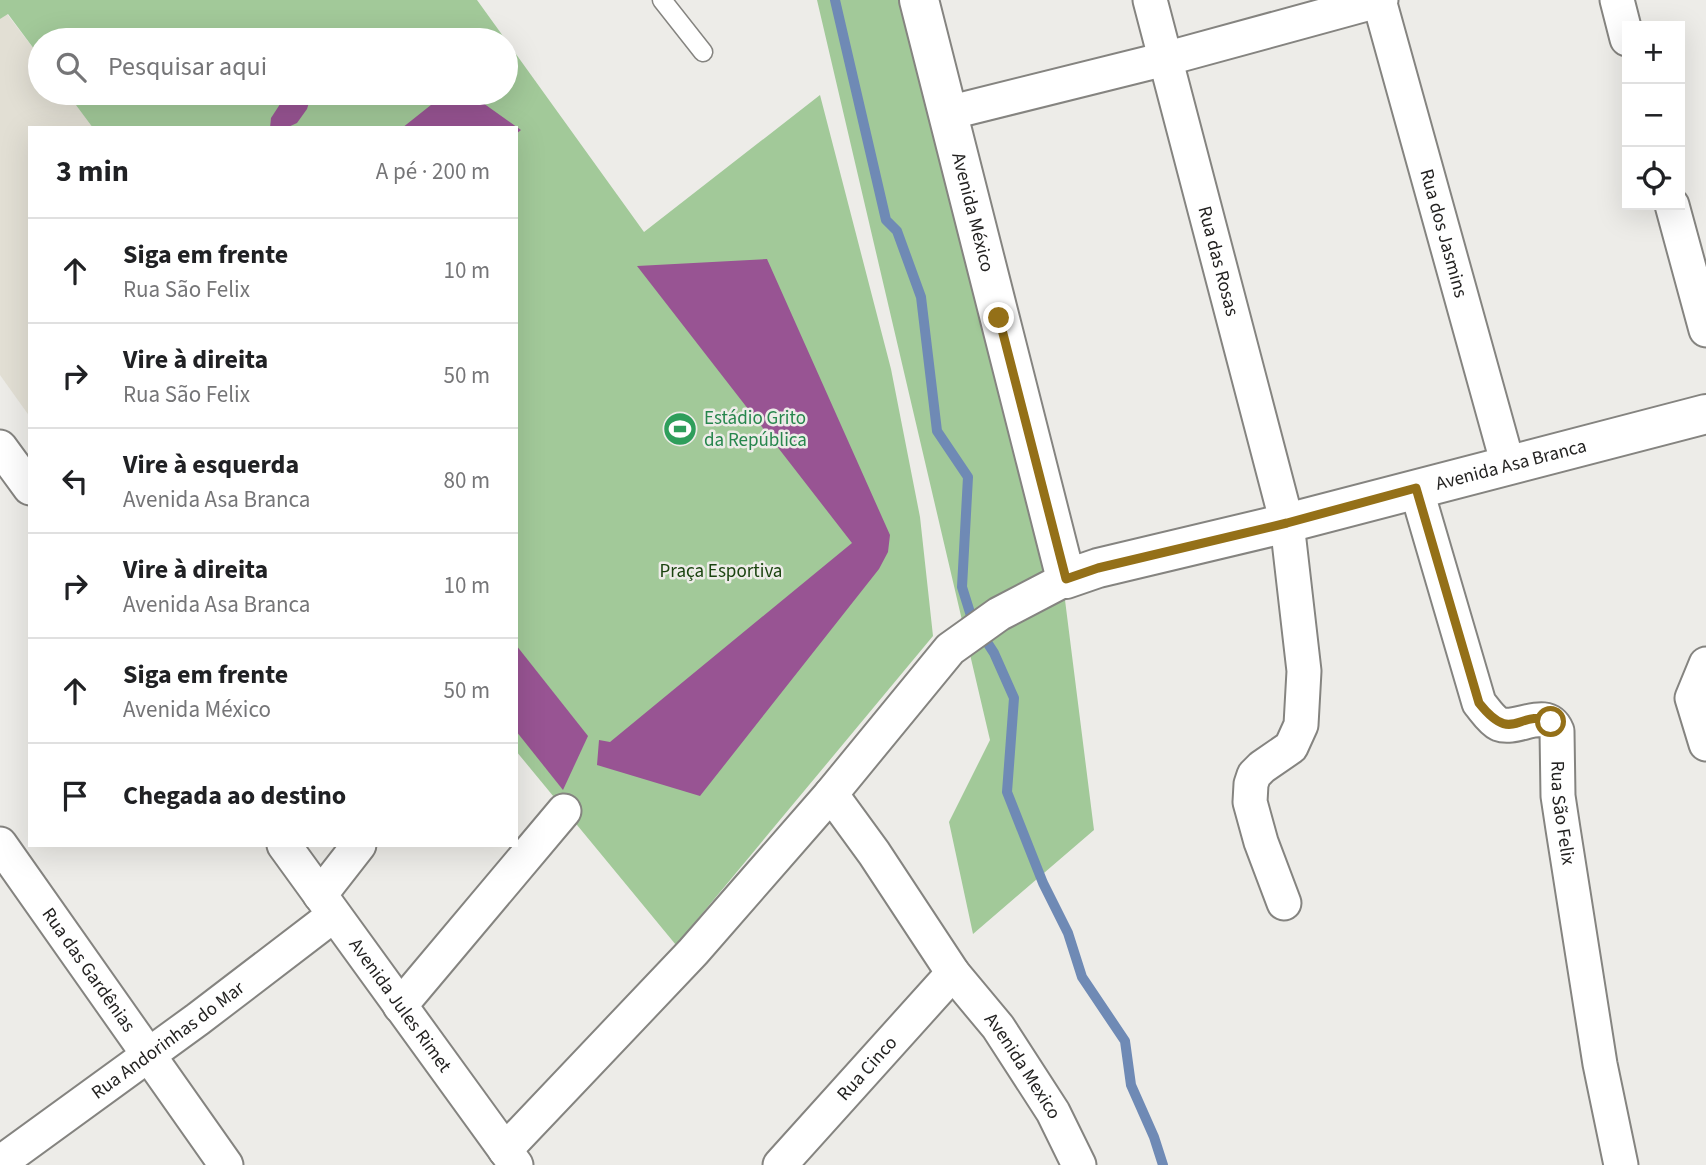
<!DOCTYPE html>
<html lang="pt">
<meta charset="utf-8">
<style>
body{margin:0;font-family:"Source Sans 3",sans-serif;background:#f2f2f2;color:#202124}
.controls{position:absolute;right:21px;top:21px;display:grid;overflow:hidden;border-radius:0px;box-shadow:0 7px 28px #0002}
.controls button{width:63px;height:63px;display:grid;place-items:center;padding:0;border:0;border-bottom:2px solid #e0e0e0;background:#fff;color:#202124;font:35px sans-serif}
.stop{position:absolute;width:21px;height:21px;margin:-16px;border:5px solid #947018;border-radius:50%;background:#fff}
.stop.end{background:#947018;border-color:#fff;box-shadow:0 2px 7px #0008}
.list{margin:0;padding:0;list-style:none}
h2{display:flex;justify-content:space-between;align-items:center;height:91px;margin:0;padding:0 28px;font-size:30px}
h2 small{font-size:23px;font-weight:400;color:#757577}
.list li{display:grid;grid-template-columns:46px 1fr auto;gap:21px;align-items:center;box-sizing:border-box;height:105px;padding:0 28px;border-top:2px solid #e0e0e0}
.list b{display:block;font-size:26px;white-space:nowrap}
.list p{margin:0;font-size:23px;white-space:nowrap;color:#757577}
.list em{font-size:23px;font-style:normal;color:#757577}
.icon{flex:none;width:38px;height:38px;fill:none;stroke:currentColor;stroke-width:2;stroke-linecap:round;stroke-linejoin:round}
.map{position:relative;flex:none;width:1706px;height:1165px;overflow:hidden}
.search{position:absolute;background:#fff;box-shadow:0 7px 28px #0002;left:28px;top:28px;width:490px;height:77px;display:flex;align-items:center;gap:18px;box-sizing:border-box;padding:0 24px;border-radius:38px;color:#757577;font-size:26px}
.panel{position:absolute;background:#fff;box-shadow:0 7px 28px #0002;left:28px;top:126px;width:490px;height:721px;border-radius:0px}
.map>svg:first-child{display:block}
.built{fill:#e2dfd4}
.green{fill:#a2c999}
.lines{fill:none;stroke-linecap:round;stroke-linejoin:round}
.stream{stroke:#6f8ab5;stroke-width:10}
.building{fill:#985493}
.service-casing{stroke:#858480;stroke-width:21}
.minor-casing{stroke:#858480;stroke-width:37}
.tertiary-casing{stroke:#858480;stroke-width:42}
.service{stroke:#fff;stroke-width:18}
.minor{stroke:#fff;stroke-width:33}
.tertiary{stroke:#fff;stroke-width:38}
.route{stroke:#947018;stroke-width:9}
.labels{text-anchor:middle;dominant-baseline:central;stroke-width:5;stroke-linejoin:round;paint-order:stroke}
.street-label{font-size:19px;fill:#232221;stroke:#edece8}
.leisure-label{font-size:19px;fill:#27864d;stroke:#edece8;text-anchor:start}
.park-label{font-size:19px;fill:#1b4410;stroke:#edece8}
</style>
<div class="map">
<svg width="1706" height="1165" viewBox="0 0 1706 1165">
<rect width="100%" height="100%" fill="#edece8"/>
<!-- built -->
<polygon class="built" points="7,14 40,57 40,93 67,93 93,128 30,128 30,417 0,375 0,19"/>
<!-- green -->
<g class="green">
<polygon points="0,0 477,0 644,232 820,95 891,369 920,517 933,636 676,945 516,751 516,128 93,128 67,93 506,93 506,40 40,40 40,57 8,14 0,19"/>
<polygon points="817,0 913,0 1065,600 1094,830 973,934 949,822 990,740"/>
</g>
<g class="lines">
<!-- stream -->
<polyline class="stream" points="835,0 886,220 897,231 921,297 937,431 968,477 962,587 972,619 994,653 1014,698 1007,792 1043,883 1068,933 1082,977 1125,1041 1131,1085 1154,1137 1163,1165"/>
</g>
<!-- building -->
<g class="building">
<polygon points="291,93 312,93 307,109 297,123 286,128 270,128 271,118 284,98"/>
<polygon points="446,93 469,93 521,130 516,134 516,128 402,128"/>
<polygon points="767,259 890,535 888,552 879,569 700,796 597,765 599,740 610,742 852,543 637,266"/>
<polygon points="516,645 588,736 563,790 516,731"/>
</g>
<g class="lines">
<!-- service casing -->
<g class="service-casing">
<polyline id="service" points="662,0 703,52"/>
</g>
<!-- minor casing -->
<g class="minor-casing">
<g id="minor">
<path id="s1" d="M1150 0 1287 523 1304 671 1301 725 1291 747 1262 767 1254 775 1251 784 1250 802 1261 842 1284 903"/>
<path id="s2" d="M1379 0 1508 465"/>
<polyline points="1617,0 1627,39"/>
<polyline points="948,113 1165,59 1381,0"/>
<polyline points="1672,205 1706,330"/>
<polyline points="0,447 30,488"/>
<path id="s3" d="M1416 488 1479 703C1485 710 1491 720 1499 724 1517 731 1547 706 1557 731L1558 796 1563 829 1600 1064 1621 1165"/>
<polyline points="1706,664 1692,698 1706,744"/>
<polyline points="831,794 950,649 999,614 1066,579"/>
<path id="s4" d="M0 844 226 1165"/>
<path id="s5" d="M284 845 516 1165"/>
<polyline points="320,895 359,845"/>
<polyline points="400,1006 564,811"/>
<path id="s6" d="M505 1150 693 952 831 794 874 853 953 973 998 1027 1053 1112 1079 1165"/>
<path id="s7" d="M0 1163 198 1019 334 915"/>
<path id="s8" d="M780 1165 953 973"/>
</g>
</g>
<!-- tertiary casing -->
<g class="tertiary-casing">
<g id="tertiary">
<path id="s9" d="M919 0 1066 579 1098 568 1287 523 1706 414"/>
</g>
</g>
<!-- service -->
<use href="#service" class="service"/>
<!-- minor -->
<use href="#minor" class="minor"/>
<!-- tertiary -->
<use href="#tertiary" class="tertiary"/>
</g>
<g class="lines">
<!-- route -->
<path class="route" d="M999 318 1066 579 1098 568 1287 523 1416 488 1479 703C1514 747 1518 707 1551 722"/>
</g>
<!-- icons -->
<defs>
<g id="stadium-disc" transform="scale(1.75)"><circle r="9.5" fill="#2e9e5b" stroke="#edece8"/><path d="M0-5a6.5 5 0 1 0 0 10a6.5 5 0 1 0 0-10ZM-3.5-1.8h7v3.6h-7Z" fill="#fff"/></g>
</defs>
<g fill-rule="evenodd">
<use href="#stadium-disc" x="680" y="429"/>
</g>
<g class="labels">
<!-- street labels -->
<g class="street-label">
<text stroke="none"><textPath href="#s9" startOffset="219">Avenida México</textPath></text>
<text stroke="none"><textPath href="#s2" startOffset="242">Rua dos Jasmins</textPath></text>
<text stroke="none"><textPath href="#s1" startOffset="270">Rua das Rosas</textPath></text>
<text stroke="none"><textPath href="#s9" startOffset="1057">Avenida Asa Branca</textPath></text>
<text stroke="none"><textPath href="#s3" startOffset="399">Rua São Felix</textPath></text>
<text stroke="none"><textPath href="#s4" startOffset="154">Rua das Gardênias</textPath></text>
<text stroke="none"><textPath href="#s5" startOffset="198">Avenida Jules Rimet</textPath></text>
<text stroke="none"><textPath href="#s7" startOffset="208">Rua Andorinhas do Mar</textPath></text>
<text stroke="none"><textPath href="#s6" startOffset="816">Avenida Mexico</textPath></text>
<text stroke="none"><textPath href="#s8" startOffset="130">Rua Cinco</textPath></text>
</g>
<!-- leisure labels -->
<g class="leisure-label">
<text x="704" y="418">Estádio Grito<tspan x="704" dy="22">da República</tspan></text>
</g>
<!-- park labels -->
<g class="park-label">
<text x="721" y="571">Praça Esportiva</text>
</g>
</g>
</svg>
<div class="controls">
<button>+</button>
<button>−</button>
<button><svg class="icon" aria-label="locate" viewBox="0 0 24 24"><circle cx="12" cy="12" r="6"/><path d="M12 2v4M12 18v4M2 12h4M18 12h4"/></svg></button>
</div>
<div class="stop" style="left:1551px;top:722px"></div>
<div class="stop end" style="left:999px;top:318px"></div>
<div class="search"><svg class="icon" aria-label="search" viewBox="0 0 24 24"><circle cx="10" cy="10" r="6"/><path d="M15 15l6 6"/></svg>Pesquisar aqui</div>
<section class="panel">
<h2>3 min<small>A pé · 200 m</small></h2>
<ul class="list">
<li><svg class="icon" aria-label="ahead" viewBox="0 0 24 24"><path d="M12 20V5M6 11l6-6 6 6"/></svg><div><b>Siga em frente</b><p>Rua São Felix</p></div><em>10 m</em></li>
<li><svg class="icon" aria-label="right" viewBox="0 0 24 24"><path d="M7 20v-9h11M14 6l5 5-5 5"/></svg><div><b>Vire à direita</b><p>Rua São Felix</p></div><em>50 m</em></li>
<li><svg class="icon" aria-label="left" viewBox="0 0 24 24"><path d="M17 20v-9H6M10 6l-5 5 5 5"/></svg><div><b>Vire à esquerda</b><p>Avenida Asa Branca</p></div><em>80 m</em></li>
<li><svg class="icon" aria-label="right" viewBox="0 0 24 24"><path d="M7 20v-9h11M14 6l5 5-5 5"/></svg><div><b>Vire à direita</b><p>Avenida Asa Branca</p></div><em>10 m</em></li>
<li><svg class="icon" aria-label="ahead" viewBox="0 0 24 24"><path d="M12 20V5M6 11l6-6 6 6"/></svg><div><b>Siga em frente</b><p>Avenida México</p></div><em>50 m</em></li>
<li><svg class="icon" aria-label="arrive" viewBox="0 0 24 24"><path d="M6 21V4h12l-3 4 3 4H6"/></svg><div><b>Chegada ao destino</b></div></li>
</ul>
</section>
</div>
